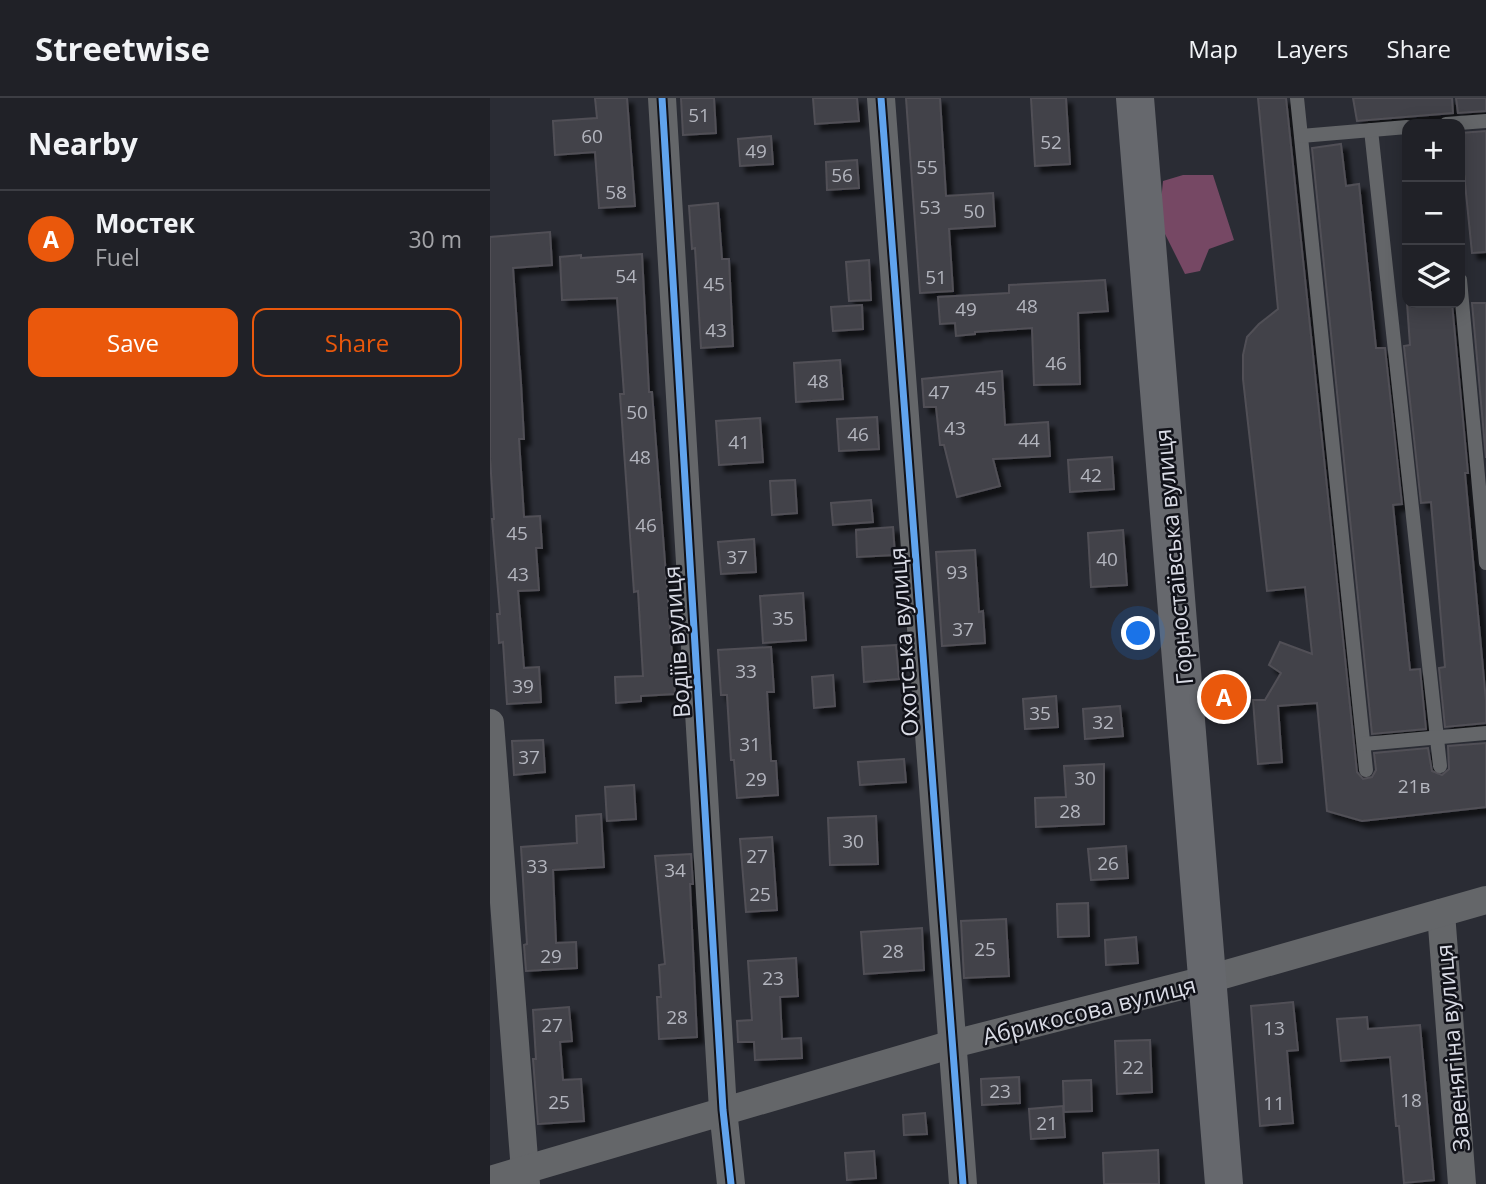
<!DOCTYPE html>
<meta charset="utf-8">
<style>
body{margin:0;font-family:"Open Sans",sans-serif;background:#28292f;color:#f1f3f6}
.controls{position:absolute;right:21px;top:21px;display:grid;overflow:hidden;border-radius:14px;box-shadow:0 4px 18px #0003}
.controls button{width:63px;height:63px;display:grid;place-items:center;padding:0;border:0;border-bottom:2px solid #3d3e44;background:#202127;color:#f1f3f6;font:35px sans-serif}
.you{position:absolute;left:649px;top:536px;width:24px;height:24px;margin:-18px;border:5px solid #fff;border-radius:50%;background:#1a73e8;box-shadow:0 0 0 10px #1a73e833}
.badge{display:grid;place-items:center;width:46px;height:46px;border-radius:50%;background:#ea580c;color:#fff;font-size:23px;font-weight:700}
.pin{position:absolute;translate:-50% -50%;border:4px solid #fff;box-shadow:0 2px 7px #0006}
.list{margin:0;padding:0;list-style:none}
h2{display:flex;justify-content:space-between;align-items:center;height:91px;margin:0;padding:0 28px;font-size:30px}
h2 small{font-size:23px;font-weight:400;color:#a2a3a7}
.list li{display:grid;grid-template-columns:46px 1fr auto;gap:21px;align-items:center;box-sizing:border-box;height:98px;padding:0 28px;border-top:2px solid #3d3e44}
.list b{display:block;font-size:26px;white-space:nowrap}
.list p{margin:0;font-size:23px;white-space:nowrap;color:#a2a3a7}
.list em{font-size:23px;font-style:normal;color:#a2a3a7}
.actions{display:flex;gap:14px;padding:21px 28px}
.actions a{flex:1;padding:16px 0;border:2px solid #ea580c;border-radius:14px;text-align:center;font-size:24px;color:#ea580c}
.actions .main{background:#ea580c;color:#fff}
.icon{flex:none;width:38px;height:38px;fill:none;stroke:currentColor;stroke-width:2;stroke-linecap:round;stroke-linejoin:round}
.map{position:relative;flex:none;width:996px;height:1086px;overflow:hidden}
header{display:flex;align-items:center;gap:42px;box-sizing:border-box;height:98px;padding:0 35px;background:#202127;border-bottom:2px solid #3d3e44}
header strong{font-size:33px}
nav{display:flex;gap:38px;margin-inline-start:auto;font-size:24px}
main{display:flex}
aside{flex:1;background:#202127}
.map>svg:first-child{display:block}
.forest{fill:#764864}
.building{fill:#424248;stroke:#515057;stroke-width:2;filter:url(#shadow)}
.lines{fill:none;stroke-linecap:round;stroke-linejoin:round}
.lane{stroke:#646669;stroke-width:14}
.street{stroke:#646669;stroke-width:28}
.secondary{stroke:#66686d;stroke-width:38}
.cycleway-casing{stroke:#111219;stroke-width:11}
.cycleway{stroke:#60a3ed;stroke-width:7}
.labels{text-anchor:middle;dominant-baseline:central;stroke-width:5;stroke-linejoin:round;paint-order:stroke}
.number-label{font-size:19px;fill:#b3b5be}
.street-label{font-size:23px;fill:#d9dbe5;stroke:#111219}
</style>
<header>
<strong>Streetwise</strong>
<nav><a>Map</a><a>Layers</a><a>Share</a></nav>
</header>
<main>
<aside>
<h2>Nearby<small></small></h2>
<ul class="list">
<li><span class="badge">A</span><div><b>Мостек</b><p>Fuel</p></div><em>30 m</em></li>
</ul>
<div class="actions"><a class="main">Save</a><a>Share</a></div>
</aside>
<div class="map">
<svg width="996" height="1086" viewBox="0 0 996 1086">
<defs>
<filter id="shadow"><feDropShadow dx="6" dy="6" stdDeviation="2" flood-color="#0009"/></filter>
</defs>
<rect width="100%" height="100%" fill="#2a2c34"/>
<!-- forest -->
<polygon class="forest" points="693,77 723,77 744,142 719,151 710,173 695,176 669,124 673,83"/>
<!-- building -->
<g class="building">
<polygon points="105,0 137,0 145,108 109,110 105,54 65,57 63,23 107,20"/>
<polygon points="191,0 224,0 226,35 193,37"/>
<polygon points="323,0 367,0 369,23 325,26"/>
<polygon points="416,0 450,0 456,98 503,95 505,128 459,131 463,193 430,195"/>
<polygon points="541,0 576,0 580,66 545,68"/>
<polygon points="768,0 796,0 867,674 873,681 882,679 886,672 884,655 938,650 942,673 952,677 959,671 958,648 996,645 996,709 872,723 837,713 827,605 788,608 792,664 768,666 763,602 775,602 791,575 779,567 790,544 822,556 815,489 777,493 753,281 753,257 757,239 769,226 788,211"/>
<polygon points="863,0 962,0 963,15 867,23"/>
<polygon points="966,0 996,0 996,13 968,15"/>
<polygon points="996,33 996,154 982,155 970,35"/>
<polygon points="281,38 283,66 250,68 248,41"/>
<polygon points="851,46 856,88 869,86 886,250 895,250 912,406 903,407 920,572 930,571 936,631 882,636 822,50"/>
<polygon points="367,62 369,90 337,92 336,64"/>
<polygon points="228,105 232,161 239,161 243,248 211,250 205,150 202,151 199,108"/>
<polygon points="60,134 62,167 23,170 31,285 34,341 29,341 34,419 50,418 52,450 46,450 49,492 28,493 34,570 49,569 51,604 17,606 13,544 9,545 7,516 10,516 2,421 4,421 0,360 0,139"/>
<polygon points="152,156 159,294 162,294 185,596 151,598 151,603 126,605 125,579 153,578 148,493 144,494 130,296 134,296 127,200 72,202 70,159 91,157 91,160"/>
<polygon points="379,162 381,202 359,203 356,164"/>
<polygon points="615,182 618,213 588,215 590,286 544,287 542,230 485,234 485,236 466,238 465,225 450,226 448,199 519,195 519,187"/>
<polygon points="917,205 962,205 978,375 975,375 996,603 996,625 955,629 949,570 955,569 941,404 931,405 914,248 920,247"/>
<polygon points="982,205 996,205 996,360"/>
<polygon points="372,207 373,231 343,233 341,209"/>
<polygon points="350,262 353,301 306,304 304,265"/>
<polygon points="512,273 515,327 558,324 560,358 503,361 510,388 467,399 454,347 450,347 446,309 434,309 432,281"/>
<polygon points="387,319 389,351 349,353 347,321"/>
<polygon points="270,320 273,364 229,367 226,323"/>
<polygon points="622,359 624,391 580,394 578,362"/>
<polygon points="305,382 307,415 282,417 280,383"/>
<polygon points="381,402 383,424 343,427 341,405"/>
<polygon points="403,429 405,457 367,459 366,432"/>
<polygon points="633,432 637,487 601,489 598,435"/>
<polygon points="264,441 266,474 231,476 228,444"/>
<polygon points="485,452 489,514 493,513 495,545 452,548 446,454"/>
<polygon points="313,495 316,542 273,545 270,498"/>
<polygon points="406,547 409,581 374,584 372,549"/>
<polygon points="281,549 284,594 277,594 281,663 286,663 288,697 247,700 244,662 241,662 237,597 231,597 228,552"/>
<polygon points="343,577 345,608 324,610 322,579"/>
<polygon points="566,598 568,629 535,631 533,601"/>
<polygon points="630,608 633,638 595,641 593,611"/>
<polygon points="53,642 55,674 24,677 22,643"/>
<polygon points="414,661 416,684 370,687 368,664"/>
<polygon points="614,666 614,726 546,729 545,700 576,699 574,668"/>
<polygon points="144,687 146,721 117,723 115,689"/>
<polygon points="111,716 114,769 63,772 66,845 86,844 87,870 36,873 34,847 37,846 31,749 87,745 86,718"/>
<polygon points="386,718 388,766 340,767 338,720"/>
<polygon points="282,739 287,812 256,814 250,741"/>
<polygon points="636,748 638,780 601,782 598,751"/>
<polygon points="201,756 203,786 200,786 207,939 169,941 167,899 171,899 169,867 175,866 165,758"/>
<polygon points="598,805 599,838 568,839 567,806"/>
<polygon points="516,821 519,878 474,880 471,823"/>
<polygon points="432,830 434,872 374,876 371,834"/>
<polygon points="646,839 648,865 616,867 615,842"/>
<polygon points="306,860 308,898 290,899 292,941 311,940 312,960 265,962 264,944 248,944 247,923 262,922 258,863"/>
<polygon points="803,904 808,952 797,953 803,1025 770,1028 761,908"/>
<polygon points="79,909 82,943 70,944 73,982 91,981 94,1023 48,1026 43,961 46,961 43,912"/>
<polygon points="877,919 878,931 930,927 944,1082 914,1085 909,1028 906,1028 900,959 851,963 847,921"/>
<polygon points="660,942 662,994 627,996 625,943"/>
<polygon points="529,979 530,1005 492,1007 491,981"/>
<polygon points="601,982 602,1013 574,1014 573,983"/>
<polygon points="573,1008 575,1039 541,1041 539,1011"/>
<polygon points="435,1015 437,1036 414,1037 413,1017"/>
<polygon points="668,1052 669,1086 614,1086 613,1055"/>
<polygon points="384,1053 386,1080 357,1082 355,1055"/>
</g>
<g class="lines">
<!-- lane -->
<g class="lane">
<polyline points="807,0 876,672"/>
<polyline points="956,26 996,23"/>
<polyline points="881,32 950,668"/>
<polyline points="811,38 917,29"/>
<polyline points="970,182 996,465"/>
<polyline points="874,646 996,635"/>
</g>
<!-- street -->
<g class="street">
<polyline points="172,0 233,1012 241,1086"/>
<polyline points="391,0 473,1086"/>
<polyline points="0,625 36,1086"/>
<polyline points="951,815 972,1086"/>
<polyline points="0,1082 463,946 719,881 996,802"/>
</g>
<!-- secondary -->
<polyline class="secondary" points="645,0 734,1086"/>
<!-- cycleway casing -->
<g class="cycleway-casing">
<g id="cycleway">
<polyline points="172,0 233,1012 241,1086"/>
<polyline points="391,0 473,1086"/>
</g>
</g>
<!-- cycleway -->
<use href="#cycleway" class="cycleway"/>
</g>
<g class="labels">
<!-- number labels -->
<g class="number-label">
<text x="209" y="17">51</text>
<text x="102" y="38">60</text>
<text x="561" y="44">52</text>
<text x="266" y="53">49</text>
<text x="437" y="69">55</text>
<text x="352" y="77">56</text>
<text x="126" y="94">58</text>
<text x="440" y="109">53</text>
<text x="484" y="113">50</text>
<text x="136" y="178">54</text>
<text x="446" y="179">51</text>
<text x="224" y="186">45</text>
<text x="537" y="208">48</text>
<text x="476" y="211">49</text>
<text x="226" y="232">43</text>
<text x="566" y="265">46</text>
<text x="328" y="283">48</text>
<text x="496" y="290">45</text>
<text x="449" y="294">47</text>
<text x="147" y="314">50</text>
<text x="465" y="330">43</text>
<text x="368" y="336">46</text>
<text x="539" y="342">44</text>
<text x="249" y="344">41</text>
<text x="150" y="359">48</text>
<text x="601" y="377">42</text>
<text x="156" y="427">46</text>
<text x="27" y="435">45</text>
<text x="247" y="459">37</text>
<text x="617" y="461">40</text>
<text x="467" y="474">93</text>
<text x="28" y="476">43</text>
<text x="293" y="520">35</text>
<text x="473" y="531">37</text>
<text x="256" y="573">33</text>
<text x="33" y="588">39</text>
<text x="550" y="615">35</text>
<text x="613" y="624">32</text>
<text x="260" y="646">31</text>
<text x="39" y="659">37</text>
<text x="595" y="680">30</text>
<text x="266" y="681">29</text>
<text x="924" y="688">21в</text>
<text x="580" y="713">28</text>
<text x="363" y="743">30</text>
<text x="267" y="758">27</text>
<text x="618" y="765">26</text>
<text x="47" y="768">33</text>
<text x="185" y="772">34</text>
<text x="270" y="796">25</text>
<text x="495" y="851">25</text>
<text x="403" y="853">28</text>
<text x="61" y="858">29</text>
<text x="283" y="880">23</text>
<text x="187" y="919">28</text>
<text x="62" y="927">27</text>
<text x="784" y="930">13</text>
<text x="643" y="969">22</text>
<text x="510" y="993">23</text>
<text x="921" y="1002">18</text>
<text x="69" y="1004">25</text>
<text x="784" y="1005">11</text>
<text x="557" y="1025">21</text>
</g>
<!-- street labels -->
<g class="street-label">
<text transform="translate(683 459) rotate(-95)">Горностаївська вулиця</text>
<text transform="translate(186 544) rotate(-94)">Водіїв вулиця</text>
<text transform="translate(413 544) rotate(-94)">Охотська вулиця</text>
<text transform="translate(599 912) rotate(-14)">Абрикосова вулиця</text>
<text transform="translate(962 950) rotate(-95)">Завенягіна вулиця</text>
</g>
</g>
</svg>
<div class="controls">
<button>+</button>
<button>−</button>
<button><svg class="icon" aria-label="layers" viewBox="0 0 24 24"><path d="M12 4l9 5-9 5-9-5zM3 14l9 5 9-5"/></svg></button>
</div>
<div class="you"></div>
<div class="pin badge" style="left:734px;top:599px">A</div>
</div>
</main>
